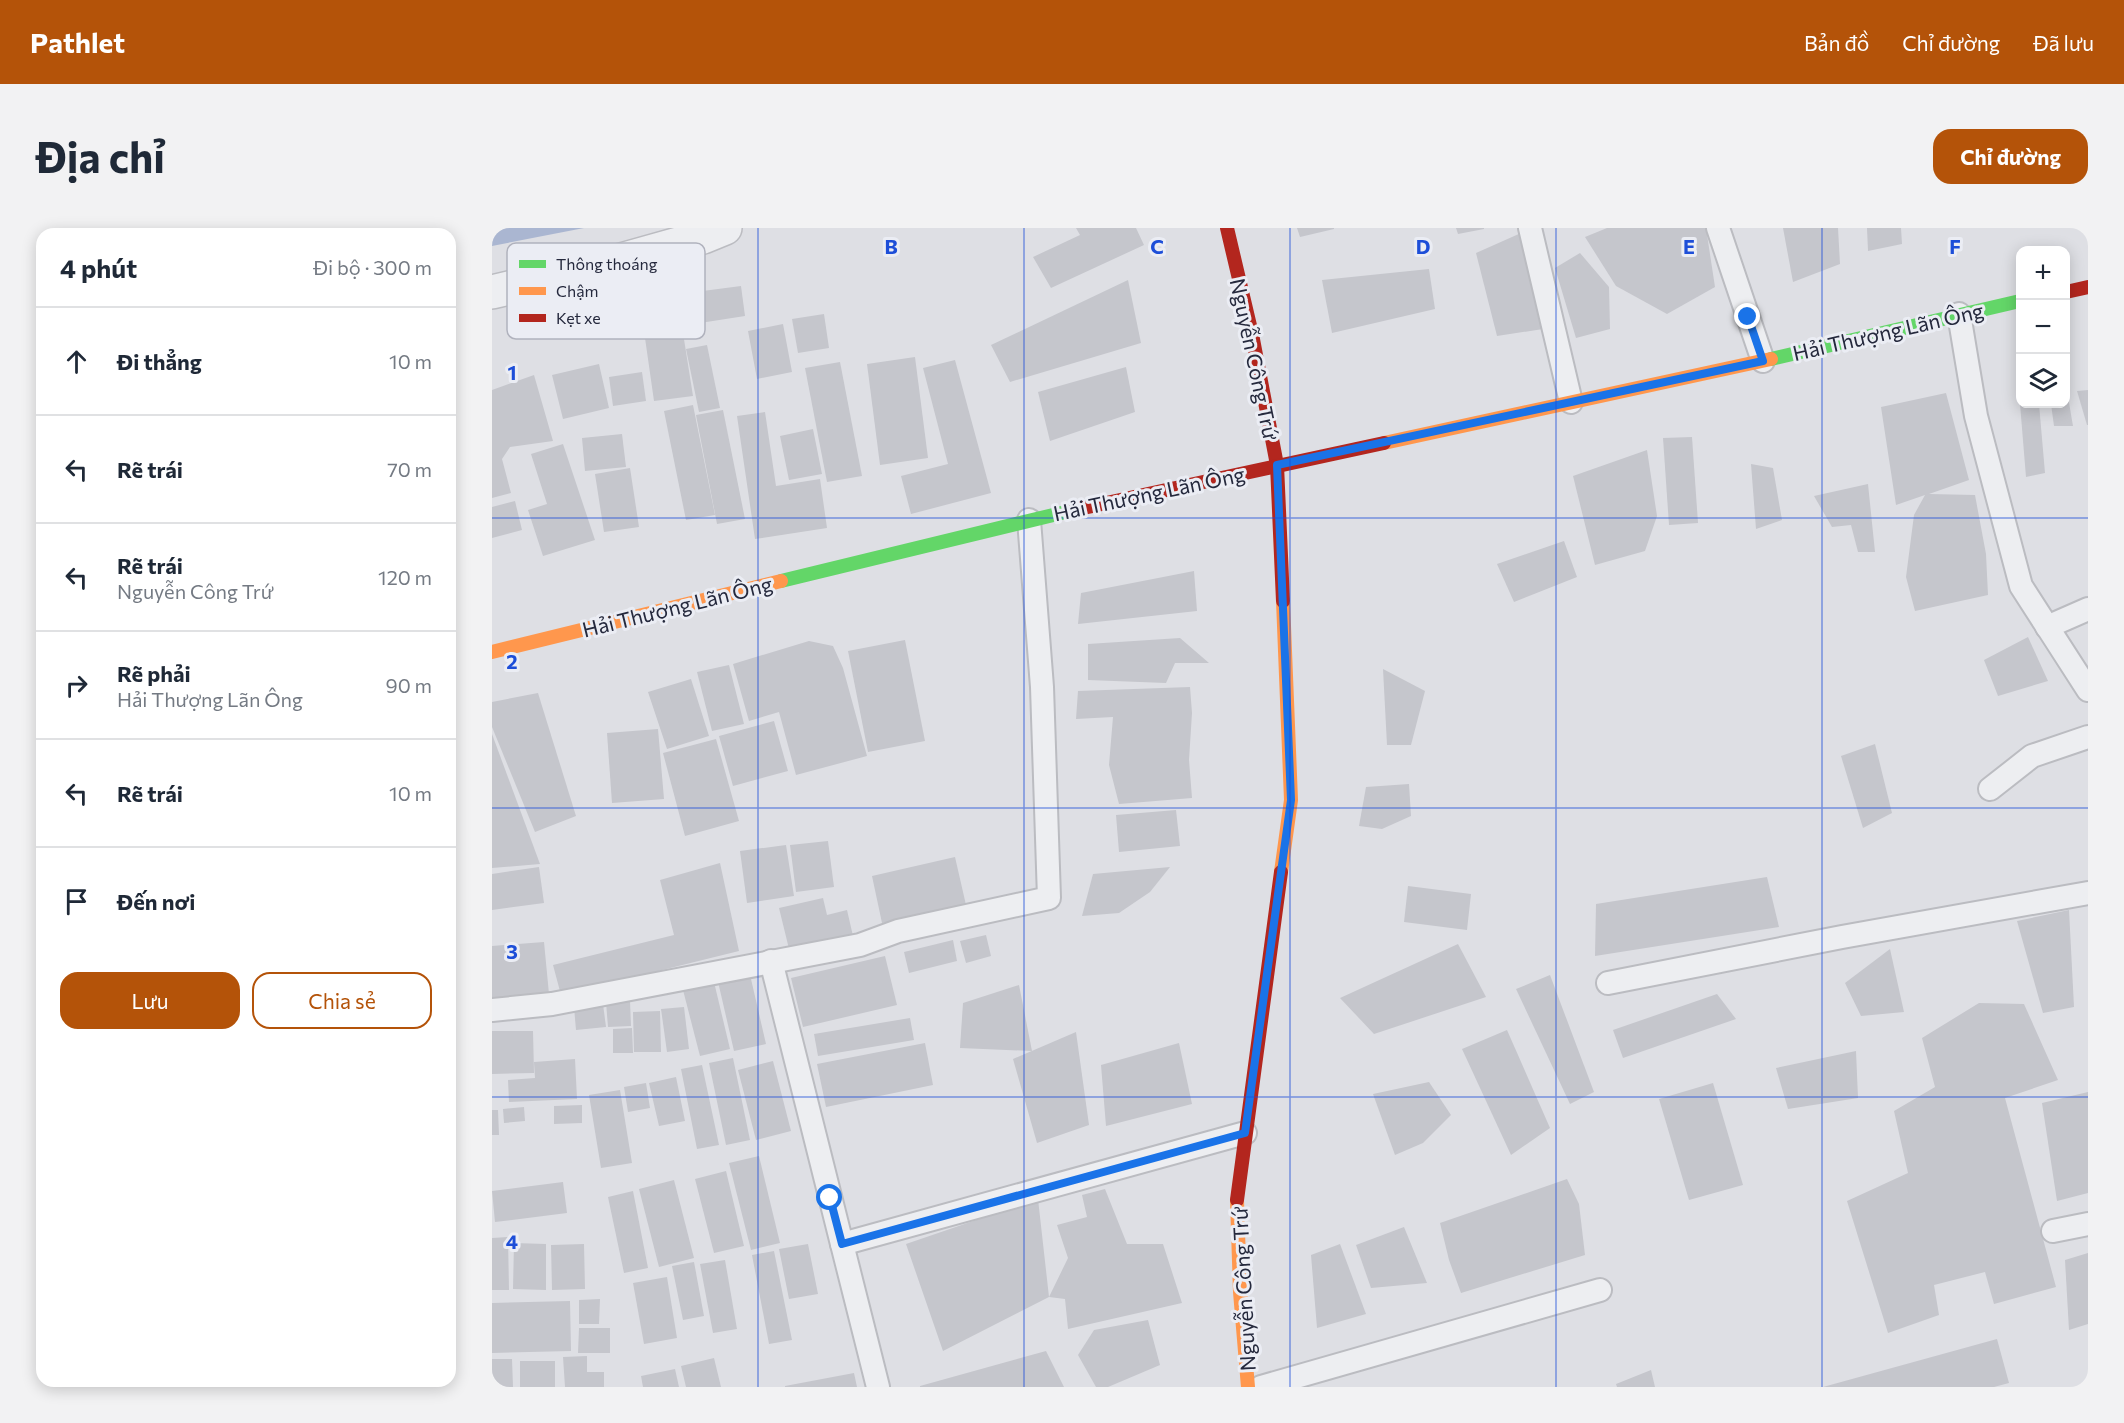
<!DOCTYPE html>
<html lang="vi">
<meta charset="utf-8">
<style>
body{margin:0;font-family:Commissioner,sans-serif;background:#f2f2f3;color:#1f2937}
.controls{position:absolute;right:18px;top:18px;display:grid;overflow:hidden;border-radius:12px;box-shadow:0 3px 15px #0003}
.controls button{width:54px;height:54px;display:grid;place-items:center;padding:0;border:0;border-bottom:2px solid #e0e1e3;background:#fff;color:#1f2937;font:30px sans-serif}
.stop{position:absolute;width:18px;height:18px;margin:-14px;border:4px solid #1a73e8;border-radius:50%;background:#fff}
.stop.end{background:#1a73e8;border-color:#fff;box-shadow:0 2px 6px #0008}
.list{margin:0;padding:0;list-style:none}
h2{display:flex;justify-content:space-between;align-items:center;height:78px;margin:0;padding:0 24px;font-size:26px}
h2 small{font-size:20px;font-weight:400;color:#747a83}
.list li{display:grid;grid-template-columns:39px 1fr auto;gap:18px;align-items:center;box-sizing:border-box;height:108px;padding:0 24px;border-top:2px solid #e0e1e3}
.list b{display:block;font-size:22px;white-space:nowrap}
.list p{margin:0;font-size:20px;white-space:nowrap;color:#747a83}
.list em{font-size:20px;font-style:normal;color:#747a83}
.actions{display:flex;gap:12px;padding:18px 24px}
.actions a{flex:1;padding:14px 0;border:2px solid #b45309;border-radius:18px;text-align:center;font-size:21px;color:#b45309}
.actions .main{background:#b45309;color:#fff}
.icon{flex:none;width:33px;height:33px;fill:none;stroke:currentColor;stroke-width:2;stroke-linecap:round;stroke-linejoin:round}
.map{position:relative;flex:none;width:1596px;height:1159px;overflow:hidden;border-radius:18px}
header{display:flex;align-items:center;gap:36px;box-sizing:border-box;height:84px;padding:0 30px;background:#b45309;color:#fff}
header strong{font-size:28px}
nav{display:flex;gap:33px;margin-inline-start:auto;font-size:21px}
.intro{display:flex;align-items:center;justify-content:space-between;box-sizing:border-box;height:144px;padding:0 36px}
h1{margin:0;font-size:42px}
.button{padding:15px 27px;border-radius:18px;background:#b45309;color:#fff;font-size:21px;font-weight:700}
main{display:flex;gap:36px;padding:0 36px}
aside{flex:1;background:#fff;border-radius:18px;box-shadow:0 3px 15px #0003}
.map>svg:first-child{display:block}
.water{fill:#aab6d1}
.building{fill:#c5c6cc}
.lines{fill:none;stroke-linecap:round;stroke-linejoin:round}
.lane-casing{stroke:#bbbcc1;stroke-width:26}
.street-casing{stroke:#bbbcc1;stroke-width:36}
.lane{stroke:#edeef1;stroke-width:22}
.street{stroke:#edeef1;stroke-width:33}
.fast{stroke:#63d668;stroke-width:14}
.slow{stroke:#ff974d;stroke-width:14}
.jam{stroke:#b3261e;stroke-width:14}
.route{stroke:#1a73e8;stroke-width:8}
.grid{fill:none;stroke:#1d4ed8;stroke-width:1.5;stroke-opacity:0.55}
.labels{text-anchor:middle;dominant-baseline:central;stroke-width:6;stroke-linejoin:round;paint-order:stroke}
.street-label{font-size:21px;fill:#25293d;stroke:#ebedf4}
.key{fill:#ebedf4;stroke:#b0b2bd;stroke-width:1.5}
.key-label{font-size:16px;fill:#25293d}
.grid-label{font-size:20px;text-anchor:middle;font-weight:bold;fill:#1d4ed8;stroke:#ebedf4;stroke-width:6;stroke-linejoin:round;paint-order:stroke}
</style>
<header>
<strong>Pathlet</strong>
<nav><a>Bản đồ</a><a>Chỉ đường</a><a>Đã lưu</a></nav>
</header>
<div class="intro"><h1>Địa chỉ</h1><a class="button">Chỉ đường</a></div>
<main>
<aside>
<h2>4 phút<small>Đi bộ · 300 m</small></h2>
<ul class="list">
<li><svg class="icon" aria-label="ahead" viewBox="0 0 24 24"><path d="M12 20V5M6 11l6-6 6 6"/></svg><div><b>Đi thẳng</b></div><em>10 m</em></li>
<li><svg class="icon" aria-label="left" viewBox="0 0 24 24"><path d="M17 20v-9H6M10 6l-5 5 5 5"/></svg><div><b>Rẽ trái</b></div><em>70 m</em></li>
<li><svg class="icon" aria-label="left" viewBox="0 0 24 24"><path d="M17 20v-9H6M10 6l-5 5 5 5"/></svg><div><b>Rẽ trái</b><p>Nguyễn Công Trứ</p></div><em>120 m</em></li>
<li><svg class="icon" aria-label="right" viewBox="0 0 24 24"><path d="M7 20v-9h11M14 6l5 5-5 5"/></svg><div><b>Rẽ phải</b><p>Hải Thượng Lãn Ông</p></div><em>90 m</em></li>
<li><svg class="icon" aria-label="left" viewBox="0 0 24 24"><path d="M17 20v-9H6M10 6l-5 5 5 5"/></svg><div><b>Rẽ trái</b></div><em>10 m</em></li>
<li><svg class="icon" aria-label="arrive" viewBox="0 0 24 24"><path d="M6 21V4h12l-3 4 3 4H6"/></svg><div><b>Đến nơi</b></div></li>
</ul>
<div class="actions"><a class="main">Lưu</a><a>Chia sẻ</a></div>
</aside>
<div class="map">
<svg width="1596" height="1159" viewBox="0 0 1596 1159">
<rect width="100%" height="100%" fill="#dedfe4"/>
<!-- water -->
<polygon class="water" points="0,0 92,0 0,18"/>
<!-- building -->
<g class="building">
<polygon points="584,0 644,0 652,17 559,60 541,29 588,7"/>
<polygon points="805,0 842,0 842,1 808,9"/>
<polygon points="964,0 992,0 992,1 966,6"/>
<polygon points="1115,0 1214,0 1223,59 1175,86 1124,58 1093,9"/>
<polygon points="1291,0 1346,0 1348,36 1301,54"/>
<polygon points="1375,0 1409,0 1410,16 1376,23"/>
<polygon points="1029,5 1051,101 1005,108 984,25"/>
<polygon points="1088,25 1117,59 1118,101 1084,110 1063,40"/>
<polygon points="937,41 943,81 840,105 830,52"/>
<polygon points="636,52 649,115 518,154 499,117"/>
<polygon points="249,58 253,88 208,95 203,64"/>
<polygon points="332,86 337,120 306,125 300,91"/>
<polygon points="291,96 300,144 265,151 256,103"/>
<polygon points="191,105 201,168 162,173 153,110"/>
<polygon points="215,117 228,180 207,184 194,121"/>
<polygon points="423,129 436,230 388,237 375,136"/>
<polygon points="463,132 499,265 419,286 409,248 456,236 431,140"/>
<polygon points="348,134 370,248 335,254 313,140"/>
<polygon points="107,136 117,180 71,191 60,147"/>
<polygon points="634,139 643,184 558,213 546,164"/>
<polygon points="150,144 154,173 121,178 117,149"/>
<polygon points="42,147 61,213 18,219 10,231 19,265 0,270 0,162"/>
<polygon points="1574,157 1581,198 1562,198 1559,176 1574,176"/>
<polygon points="1596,162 1596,197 1595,197 1585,163"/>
<polygon points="1454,165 1477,252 1437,266 1483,267 1494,326 1496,367 1423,383 1414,349 1422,287 1433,267 1404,277 1389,179"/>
<polygon points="1528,176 1547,176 1553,245 1534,249"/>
<polygon points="201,177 223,287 194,292 172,183"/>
<polygon points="231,182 253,291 225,296 204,187"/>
<polygon points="273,184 284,258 328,251 335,300 263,311 245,188"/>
<polygon points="321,201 330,246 297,252 288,208"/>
<polygon points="130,206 134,239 93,243 90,210"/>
<polygon points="1200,209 1206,295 1177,297 1171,210"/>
<polygon points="71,216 103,312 51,328 36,282 55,276 39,226"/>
<polygon points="1155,222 1165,288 1153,323 1103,337 1081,248"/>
<polygon points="1259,236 1281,240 1290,292 1264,301"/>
<polygon points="138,240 147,299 112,304 103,246"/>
<polygon points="1376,256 1383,324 1366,324 1359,297 1340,299 1322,268"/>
<polygon points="23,273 30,302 0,310 0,279"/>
<polygon points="1072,313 1085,349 1022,374 1005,336"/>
<polygon points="702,343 705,383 586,396 589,365"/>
<polygon points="1536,409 1556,453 1506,468 1492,432"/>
<polygon points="688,410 717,435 683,435 674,455 596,452 596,416"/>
<polygon points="413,412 433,513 376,524 356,423"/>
<polygon points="317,413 341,418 351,440 375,528 304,547 287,484 257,493 241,436"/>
<polygon points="237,437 252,496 220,503 205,444"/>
<polygon points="891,441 933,463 919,517 895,517"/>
<polygon points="199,451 217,508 175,521 156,464"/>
<polygon points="698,459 700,485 697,532 700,570 627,576 617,537 621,489 584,491 586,463"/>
<polygon points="46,465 84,588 43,604 0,499 0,474"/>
<polygon points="282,493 296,543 241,558 227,508"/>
<polygon points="166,501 172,571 120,575 115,505"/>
<polygon points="0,506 48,636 0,640"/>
<polygon points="224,511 247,593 193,608 171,525"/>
<polygon points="1383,516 1400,585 1371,600 1349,528"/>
<polygon points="917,556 919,588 890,601 867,598 874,559"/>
<polygon points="684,582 688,618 627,624 624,587"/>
<polygon points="336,613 342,659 304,664 298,617"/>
<polygon points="294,617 302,668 255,675 248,623"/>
<polygon points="463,629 474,677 390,695 380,648"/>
<polygon points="228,635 247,723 69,767 61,737 182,707 168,652"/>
<polygon points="47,639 52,675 0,682 0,646"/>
<polygon points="678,639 658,664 627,685 590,688 601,646"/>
<polygon points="1275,649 1287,699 1103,728 1104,676"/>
<polygon points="916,658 979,666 975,702 912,694"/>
<polygon points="331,670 335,687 355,682 361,708 298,725 287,680"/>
<polygon points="1577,682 1582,779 1551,785 1525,693"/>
<polygon points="494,707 499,728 474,735 468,713"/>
<polygon points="461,712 465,733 417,745 412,724"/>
<polygon points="52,714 57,766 0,771 0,718"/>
<polygon points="966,716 994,769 882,806 848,770"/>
<polygon points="1398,721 1412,784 1369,788 1353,755"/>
<polygon points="393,728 405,777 311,799 299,750"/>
<polygon points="256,738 274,816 242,823 224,745"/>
<polygon points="1058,747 1102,864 1078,876 1024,761"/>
<polygon points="222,754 238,821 208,828 191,762"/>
<polygon points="527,757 540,823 468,820 471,775"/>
<polygon points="1225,766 1244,791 1131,830 1121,802"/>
<polygon points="138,773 139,798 116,799 114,774"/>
<polygon points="1487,775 1532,776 1566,852 1513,870 1564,1059 1502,1076 1493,1044 1442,1057 1447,1087 1396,1105 1355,973 1416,945 1402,883 1443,859 1430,810"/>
<polygon points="111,776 114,799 84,802 82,779"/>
<polygon points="192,779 197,821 175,824 169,781"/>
<polygon points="168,783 169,824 142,824 141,784"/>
<polygon points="418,790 422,812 326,828 322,806"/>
<polygon points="140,800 141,825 121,825 121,801"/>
<polygon points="1015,802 1058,900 1019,927 970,821"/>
<polygon points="0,803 41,803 42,845 0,846"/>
<polygon points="584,804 597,897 545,915 521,831"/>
<polygon points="433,815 441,857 334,879 325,836"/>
<polygon points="687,815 700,876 614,898 609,837"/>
<polygon points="1364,823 1366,870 1296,881 1284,840"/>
<polygon points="241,830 258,912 234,917 217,835"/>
<polygon points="83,831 85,871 17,874 16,852 43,850 42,834"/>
<polygon points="281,833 299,903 264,912 246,842"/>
<polygon points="210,837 227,917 205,921 189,841"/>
<polygon points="184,849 193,893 167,898 157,855"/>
<polygon points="937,854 959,887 931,915 903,927 881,866"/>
<polygon points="154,855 158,880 136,884 132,859"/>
<polygon points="1221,855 1251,957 1197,972 1167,871"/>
<polygon points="128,862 140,935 109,940 97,867"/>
<polygon points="1596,864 1596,965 1565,973 1550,875"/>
<polygon points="90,877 90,895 62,896 62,878"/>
<polygon points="32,879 33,893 12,895 11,881"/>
<polygon points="0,882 6,882 7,907 0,907"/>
<polygon points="267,928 288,1015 259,1022 237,935"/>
<polygon points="234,943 252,1018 222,1025 203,951"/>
<polygon points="1075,951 1087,976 1093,1027 969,1065 957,1032 948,995"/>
<polygon points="182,952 202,1030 167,1039 147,961"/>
<polygon points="71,954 75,985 3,994 0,963"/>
<polygon points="613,961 635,1016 671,1016 690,1075 576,1101 573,1071 557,1069 451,1123 414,1016 546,971 557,1069 576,1030 565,997 595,989 590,967"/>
<polygon points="141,963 156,1040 132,1045 116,969"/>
<polygon points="912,999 935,1055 879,1060 864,1017"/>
<polygon points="16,1009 17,1062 0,1062 0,1010"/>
<polygon points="22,1015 54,1016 54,1062 21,1061"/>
<polygon points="92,1016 93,1061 60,1062 59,1017"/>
<polygon points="316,1016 326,1066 297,1071 287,1021"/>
<polygon points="848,1016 874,1086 825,1100 819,1027"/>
<polygon points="282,1023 300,1112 277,1116 260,1027"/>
<polygon points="1596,1025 1596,1096 1577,1102 1573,1032"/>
<polygon points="233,1032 245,1101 221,1105 208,1036"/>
<polygon points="202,1034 212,1088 191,1092 180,1038"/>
<polygon points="175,1049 185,1110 152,1116 141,1055"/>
<polygon points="108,1071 107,1096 87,1096 87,1072"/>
<polygon points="78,1073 79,1123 0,1125 0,1075"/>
<polygon points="656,1092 668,1137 616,1159 604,1159 586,1127 602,1102"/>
<polygon points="87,1100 118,1100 118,1125 86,1125"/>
<polygon points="1505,1111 1517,1155 1502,1159 1331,1159"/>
<polygon points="554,1123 572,1159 428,1159 428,1158"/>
<polygon points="95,1128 95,1144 112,1144 112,1159 73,1159 71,1129"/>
<polygon points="222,1130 229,1159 194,1159 189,1138"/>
<polygon points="0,1131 20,1131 21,1159 0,1159"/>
<rect x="28" y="1133" width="35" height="26"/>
<polygon points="183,1141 187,1159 151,1159 149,1148"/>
<polygon points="1159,1142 1163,1159 1125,1159 1124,1156"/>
<polygon points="362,1145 365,1159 293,1159 293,1158"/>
</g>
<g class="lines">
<!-- lane casing -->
<g class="lane-casing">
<g id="lane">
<polyline points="1038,0 1079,174"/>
<polyline points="1226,0 1271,133"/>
<polyline points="1467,86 1484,188 1529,358 1596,462"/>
<polyline points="1555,399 1596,381"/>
<polyline points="1498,561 1540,528 1596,509"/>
<polyline points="279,733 350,1016 753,905"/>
<polyline points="1116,755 1350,709 1596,665"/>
<polyline points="0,782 60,776 368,717 406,703 557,670 550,459 537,292"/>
<polyline points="1561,1003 1596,996"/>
<polyline points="350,1016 386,1159"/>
<polyline points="769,1159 1108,1062"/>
</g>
</g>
<!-- street casing -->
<g class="street-casing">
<polyline id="street" points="0,64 90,43 211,9 233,0"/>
</g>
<!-- lane -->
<use href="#lane" class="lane"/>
<!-- street -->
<use href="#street" class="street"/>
<!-- fast -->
<g class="fast">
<polyline points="1279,131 1528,73"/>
<polyline points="289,353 582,282"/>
</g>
<!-- slow -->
<g class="slow">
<polyline points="892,215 1279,131"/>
<polyline points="0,424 289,353"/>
<polyline points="789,644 799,572 791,373"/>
<polyline points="745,972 748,1064 756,1159"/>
</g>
<!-- jam -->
<g class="jam">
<polyline points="735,0 760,106 785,237 791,373"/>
<polyline points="1574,64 1596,59"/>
<polyline points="582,282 892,215"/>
<polyline points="745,972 789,644"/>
</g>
</g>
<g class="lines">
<!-- route -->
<polyline class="route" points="338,970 350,1016 753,905 799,572 785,237 1271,133 1256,89"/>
</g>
<!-- grid -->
<path class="grid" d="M266 0V1159M532 0V1159M798 0V1159M1064 0V1159M1330 0V1159M0 290H1596M0 580H1596M0 869H1596"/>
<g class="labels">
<!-- street labels -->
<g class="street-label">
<text transform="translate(1396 103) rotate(-13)">Hải Thượng Lãn Ông</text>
<text transform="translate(763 131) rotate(78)">Nguyễn Công Trứ</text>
<text transform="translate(657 265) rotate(-12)">Hải Thượng Lãn Ông</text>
<text transform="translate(185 378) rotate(-14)">Hải Thượng Lãn Ông</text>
<text transform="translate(751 1061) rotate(-93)">Nguyễn Công Trứ</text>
</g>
</g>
<!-- legend -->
<rect x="15" y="15" width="198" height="96" rx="9" class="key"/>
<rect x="27" y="32" width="27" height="8" fill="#63d668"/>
<rect x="27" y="59" width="27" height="8" fill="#ff974d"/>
<rect x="27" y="86" width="27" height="8" fill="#b3261e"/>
<g class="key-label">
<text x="64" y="42">Thông thoáng</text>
<text x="64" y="69">Chậm</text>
<text x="64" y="96">Kẹt xe</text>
</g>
<g class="grid-label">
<text x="399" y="26">B</text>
<text x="665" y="26">C</text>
<text x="931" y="26">D</text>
<text x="1197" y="26">E</text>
<text x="1463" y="26">F</text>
<text x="20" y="152">1</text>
<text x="20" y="441">2</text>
<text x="20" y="731">3</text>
<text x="20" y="1021">4</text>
</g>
</svg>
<div class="controls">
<button>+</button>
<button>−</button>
<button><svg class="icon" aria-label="layers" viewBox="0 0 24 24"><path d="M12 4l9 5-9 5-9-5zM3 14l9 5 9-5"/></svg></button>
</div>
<div class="stop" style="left:338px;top:970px"></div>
<div class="stop end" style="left:1256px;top:89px"></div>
</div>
</main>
